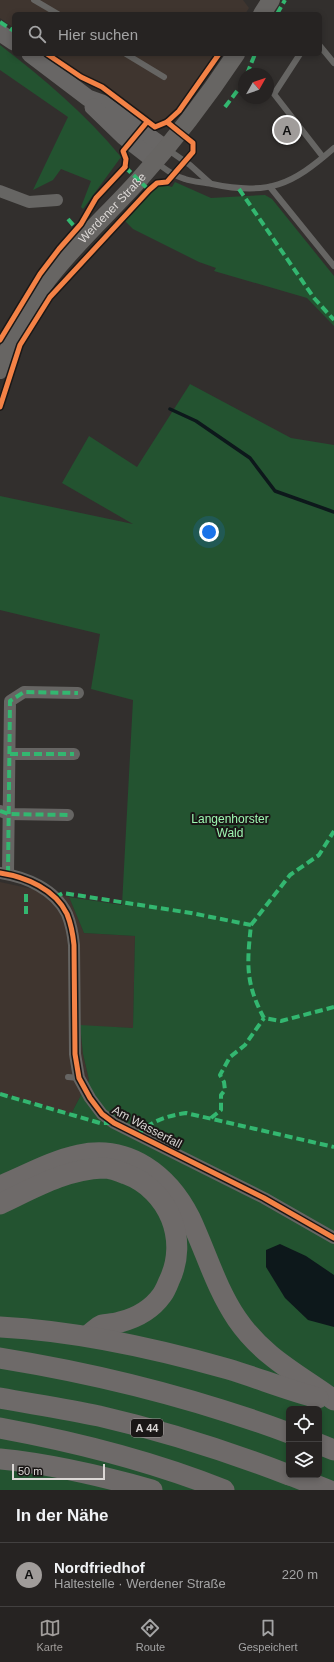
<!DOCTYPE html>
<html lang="de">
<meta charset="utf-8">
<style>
body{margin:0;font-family:Arial,sans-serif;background:#322f2f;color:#f1f3f6}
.controls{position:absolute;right:12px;bottom:12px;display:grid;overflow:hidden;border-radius:6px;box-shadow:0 2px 6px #0003}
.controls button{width:36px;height:36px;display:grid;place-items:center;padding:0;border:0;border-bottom:1px solid #424040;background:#262322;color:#f1f3f6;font:20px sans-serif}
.compass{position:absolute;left:238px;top:68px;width:36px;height:36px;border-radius:50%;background:#262322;box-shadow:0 2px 6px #0003;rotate:50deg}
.scale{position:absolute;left:12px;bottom:10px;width:93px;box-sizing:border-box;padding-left:4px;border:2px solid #dbd7d5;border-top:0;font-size:11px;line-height:14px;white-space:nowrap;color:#dbd7d5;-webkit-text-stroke:3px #1a1716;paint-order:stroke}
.you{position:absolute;left:209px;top:532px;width:14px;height:14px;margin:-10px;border:3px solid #fff;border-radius:50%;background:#1a73e8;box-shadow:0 0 0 6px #1a73e833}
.badge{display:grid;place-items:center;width:26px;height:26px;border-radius:50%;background:#a09c9a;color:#111;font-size:13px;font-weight:700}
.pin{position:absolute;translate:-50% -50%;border:2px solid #fff;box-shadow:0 1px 4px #0006}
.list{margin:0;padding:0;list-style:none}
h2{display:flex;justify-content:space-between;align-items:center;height:52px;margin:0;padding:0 16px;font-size:17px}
h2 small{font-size:13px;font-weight:400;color:#a4a4a5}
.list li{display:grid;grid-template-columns:26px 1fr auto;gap:12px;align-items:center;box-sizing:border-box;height:64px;padding:0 16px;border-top:1px solid #424040}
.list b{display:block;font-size:15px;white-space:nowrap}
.list p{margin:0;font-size:13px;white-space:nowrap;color:#a4a4a5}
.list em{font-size:13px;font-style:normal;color:#a4a4a5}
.icon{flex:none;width:22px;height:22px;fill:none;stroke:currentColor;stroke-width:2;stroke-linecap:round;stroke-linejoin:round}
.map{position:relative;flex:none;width:334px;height:1490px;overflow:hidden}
.search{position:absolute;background:#262322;box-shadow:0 2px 6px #0003;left:12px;right:12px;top:12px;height:44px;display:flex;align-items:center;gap:10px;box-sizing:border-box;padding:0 14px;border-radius:6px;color:#a4a4a5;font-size:15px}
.sheet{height:116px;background:#262322}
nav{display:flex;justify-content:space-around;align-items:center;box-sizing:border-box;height:56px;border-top:1px solid #424040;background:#262322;font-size:11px;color:#a4a4a5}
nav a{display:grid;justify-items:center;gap:2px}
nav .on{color:#a09c9a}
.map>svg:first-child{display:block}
.built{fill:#3f352f}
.green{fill:#235330;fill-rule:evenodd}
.water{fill:#0d181b}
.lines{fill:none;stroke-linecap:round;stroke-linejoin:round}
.stream{stroke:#0d181b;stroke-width:3.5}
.lane{stroke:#666563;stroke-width:6}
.street{stroke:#666563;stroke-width:12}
.secondary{stroke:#686665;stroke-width:17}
.primary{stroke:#676563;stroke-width:18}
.highway{stroke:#6e6a69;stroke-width:21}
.quiet{stroke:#33b770;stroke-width:4;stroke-dasharray:8 4;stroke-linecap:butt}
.cycleway-casing{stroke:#1a1716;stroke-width:8}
.cycleway{stroke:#f48246;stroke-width:5}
.labels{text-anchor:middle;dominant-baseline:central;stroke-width:4;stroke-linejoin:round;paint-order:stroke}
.shield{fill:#1a1716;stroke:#a19d9c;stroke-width:1}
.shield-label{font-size:11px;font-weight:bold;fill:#dbd7d5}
.street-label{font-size:12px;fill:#dbd7d5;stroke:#1a1716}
.park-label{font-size:12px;fill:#9ef7b2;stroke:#1a1716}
</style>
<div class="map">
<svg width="334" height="1490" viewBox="0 0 334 1490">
<rect width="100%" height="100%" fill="#322f2d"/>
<!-- built -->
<g class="built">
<polygon points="0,0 243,0 249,8 245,14 14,14 14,28 0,18"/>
<polygon points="53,54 216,54 168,121 156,125"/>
<polygon points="0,882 69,897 84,933 135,936 133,1028 80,1026 83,1054 89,1080 71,1114 0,1093"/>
</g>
<!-- green -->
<g class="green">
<path d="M0 45C44 79 86 114 121 157L83 209 81 207 91 181 61 169 53 180 33 190 68 117 0 70Z"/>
<polygon points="175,182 211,198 265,195 272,199 334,276 334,326 307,298 214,271 216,268 199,262 133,229 125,221 157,185 162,184 172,187"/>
<path d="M190 384 291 438 334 445V1490H0V1093L71 1114 89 1080 83 1054 80 1025 133 1028 135 936 84 933 69 897 122 905 133 700 91 689 100 634 0 610V496L133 524 62 483 89 436 137 467ZM289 1409H319V1475H289Z"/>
</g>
<!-- water -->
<polygon class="water" points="280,1244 306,1256 334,1275 334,1327 308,1320 285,1298 266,1267 266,1250"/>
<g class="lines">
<!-- stream -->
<polyline class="stream" points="170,409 196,421 250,458 275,491 334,512"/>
<!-- lane -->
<g class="lane">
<polyline points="34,0 58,14"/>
<polyline points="320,46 334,63"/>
<polyline points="126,54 164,77"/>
<polyline points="300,54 274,94 323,157"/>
<polyline points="167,149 190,165 210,183"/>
<path d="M156 162C165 169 174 176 185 179 193 182 203 182 212 184 268 196 292 185 334 148"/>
<polyline points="270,187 334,266"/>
<polyline points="68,1077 79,1078"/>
</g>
<!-- street -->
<g class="street">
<polyline points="0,191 29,202 57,200"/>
<polyline points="10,754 74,754"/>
<polyline points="0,811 9,814 68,815"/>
<path d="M0 873C26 877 55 889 67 914 71 924 73 935 74 945L75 1054 79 1078 90 1098 102 1114 114 1123 264 1198 334 1238"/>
<polyline points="8,874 10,701 24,692 78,693"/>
</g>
<!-- secondary -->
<g class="secondary">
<polyline points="0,33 14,42"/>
<polyline points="30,54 88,98 102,103 165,148"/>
<polyline points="93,107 123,136 155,161"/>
</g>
<!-- primary -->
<g class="primary">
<polyline points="262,14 271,0"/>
<path id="s1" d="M0 370C12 338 28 306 48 279 75 244 108 214 138 181 174 141 206 99 236 54"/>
</g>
<!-- highway -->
<g class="highway">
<path d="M0 1186C25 1176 51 1161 79 1155 129 1144 169 1176 190 1218 206 1252 216 1288 237 1319 263 1357 298 1374 334 1400"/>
<path d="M0 1204C32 1189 66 1169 103 1168 110 1168 119 1171 126 1174 169 1190 189 1240 169 1281 167 1286 165 1291 162 1295 152 1309 136 1318 120 1322 114 1324 107 1324 102 1325 97 1327 92 1333 87 1336"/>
<path d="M0 1327C77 1331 154 1348 228 1369 258 1378 287 1390 318 1398"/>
<path d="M0 1358C99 1374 195 1398 289 1433"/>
<path d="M0 1398C33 1404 66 1409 99 1416 164 1431 227 1451 289 1475"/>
<path d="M0 1428C76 1442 152 1461 224 1490"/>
<polyline points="319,1444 334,1450"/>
<path d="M0 1459C52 1464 102 1476 152 1490"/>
<polyline points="290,1475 328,1490"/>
</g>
<!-- quiet -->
<g class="quiet">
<polyline points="277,14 285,0"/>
<polyline points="0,22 14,31"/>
<polyline points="247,74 255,54"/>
<polyline points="225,107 244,82"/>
<polyline points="125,167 149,190"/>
<polyline points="239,189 314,298 334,320"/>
<polyline points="68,219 74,226 77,227"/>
<polyline points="10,754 74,754"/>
<polyline points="0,811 9,814 68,815"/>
<polyline points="8,874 10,701 24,692 78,693"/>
<path d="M55 897 63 893 191 913 251 925C247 963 245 983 264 1018L281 1021 334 1007"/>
<polyline points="26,914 26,890"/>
<polyline points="251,925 290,875 319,855 334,831"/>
<polyline points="0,1094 100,1123 114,1123"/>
<polyline points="211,1118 221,1110 221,1095 225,1090 224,1082 220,1075 230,1057 245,1045 264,1018"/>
<path d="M137 1135C151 1121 166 1116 186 1113L334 1147"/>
</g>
<!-- cycleway casing -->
<g class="cycleway-casing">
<g id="cycleway">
<polyline points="47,54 81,77 102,87 155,127 167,122 179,111 219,54"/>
<polyline points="125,167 126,159 123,151 147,122"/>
<polyline points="0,340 40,274 59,249 81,224 96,198 125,167"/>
<polyline points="0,407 20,345 50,297 149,190 157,183 167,182 193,152 193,143 167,122"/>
<path d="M0 873C26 877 55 889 67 914 71 924 73 935 74 945L75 1054 79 1078 90 1098 102 1114 114 1123 264 1198 334 1238"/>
</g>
</g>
<!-- cycleway -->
<use href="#cycleway" class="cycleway"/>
</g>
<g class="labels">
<!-- shield labels -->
<rect class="shield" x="131" y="1419" width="32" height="18" rx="3"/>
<g class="shield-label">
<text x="147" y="1428">A 44</text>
</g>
<!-- street labels -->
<g class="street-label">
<text stroke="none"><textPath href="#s1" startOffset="199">Werdener Straße</textPath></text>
<text transform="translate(147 1127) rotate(28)">Am Wasserfall</text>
</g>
<!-- park labels -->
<g class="park-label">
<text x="230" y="819">Langenhorster<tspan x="230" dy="14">Wald</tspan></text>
</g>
</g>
</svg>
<div class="controls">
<button><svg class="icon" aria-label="locate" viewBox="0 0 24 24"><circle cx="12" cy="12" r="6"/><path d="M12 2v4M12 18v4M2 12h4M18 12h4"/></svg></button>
<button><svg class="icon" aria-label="layers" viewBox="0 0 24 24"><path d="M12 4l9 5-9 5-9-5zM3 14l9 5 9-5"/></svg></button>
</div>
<svg class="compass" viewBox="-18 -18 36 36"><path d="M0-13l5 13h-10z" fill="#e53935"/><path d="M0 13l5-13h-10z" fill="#a4a4a5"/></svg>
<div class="scale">50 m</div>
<div class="you"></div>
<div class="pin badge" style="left:287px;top:130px">A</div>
<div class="search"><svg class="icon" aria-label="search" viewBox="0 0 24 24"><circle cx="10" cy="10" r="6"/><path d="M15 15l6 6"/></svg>Hier suchen</div>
</div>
<section class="sheet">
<h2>In der Nähe<small></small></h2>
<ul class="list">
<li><span class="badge">A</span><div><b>Nordfriedhof</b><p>Haltestelle · Werdener Straße</p></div><em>220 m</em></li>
</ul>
</section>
<nav>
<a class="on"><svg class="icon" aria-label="map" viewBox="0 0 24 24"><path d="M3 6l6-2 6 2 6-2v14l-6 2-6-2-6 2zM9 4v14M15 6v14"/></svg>Karte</a>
<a><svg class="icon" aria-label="directions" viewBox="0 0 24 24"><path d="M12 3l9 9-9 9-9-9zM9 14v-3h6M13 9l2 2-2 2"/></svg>Route</a>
<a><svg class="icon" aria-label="saved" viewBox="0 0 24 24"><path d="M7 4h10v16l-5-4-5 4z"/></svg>Gespeichert</a>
</nav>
